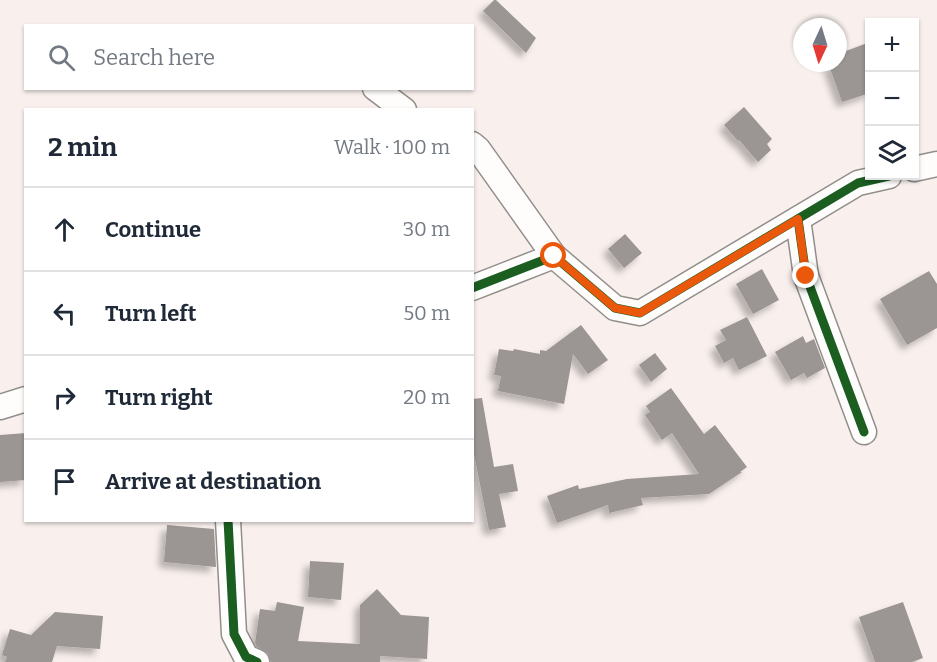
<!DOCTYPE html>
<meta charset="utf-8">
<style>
body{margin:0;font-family:Bitter,serif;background:#f2f2f3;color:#1f2937}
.controls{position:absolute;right:18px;top:18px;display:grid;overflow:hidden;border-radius:0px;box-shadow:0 2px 4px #0004}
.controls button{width:54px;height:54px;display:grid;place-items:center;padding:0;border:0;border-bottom:2px solid #e0e1e3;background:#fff;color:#1f2937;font:30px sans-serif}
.compass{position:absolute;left:793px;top:18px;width:54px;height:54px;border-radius:50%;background:#fff;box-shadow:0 2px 4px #0004;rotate:184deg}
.stop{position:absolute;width:18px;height:18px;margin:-14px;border:4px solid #ea580c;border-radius:50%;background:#fff}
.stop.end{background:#ea580c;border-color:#fff;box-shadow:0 2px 6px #0008}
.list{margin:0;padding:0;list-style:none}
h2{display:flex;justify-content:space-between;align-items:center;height:78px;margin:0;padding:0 24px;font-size:26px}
h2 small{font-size:20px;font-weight:400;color:#747a83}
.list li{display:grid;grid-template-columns:39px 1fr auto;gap:18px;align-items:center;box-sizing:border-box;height:84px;padding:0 24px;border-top:2px solid #e0e1e3}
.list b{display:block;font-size:22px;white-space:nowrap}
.list em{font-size:20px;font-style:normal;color:#747a83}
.icon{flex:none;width:33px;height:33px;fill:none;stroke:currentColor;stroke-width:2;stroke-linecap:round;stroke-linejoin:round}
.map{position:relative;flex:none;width:937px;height:662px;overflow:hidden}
.search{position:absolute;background:#fff;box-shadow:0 2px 4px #0004;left:24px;top:24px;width:450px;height:66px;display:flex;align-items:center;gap:15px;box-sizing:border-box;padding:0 21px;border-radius:0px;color:#747a83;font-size:22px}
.panel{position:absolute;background:#fff;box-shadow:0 2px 4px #0004;left:24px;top:108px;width:450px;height:414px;border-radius:0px}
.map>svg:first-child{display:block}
.building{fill:#9b9594;filter:url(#shadow)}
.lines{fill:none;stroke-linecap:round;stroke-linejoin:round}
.minor-casing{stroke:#928e8c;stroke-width:27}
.minor{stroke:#fefdfc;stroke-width:24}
.cycleway-casing{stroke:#fff;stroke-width:13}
.cycleway{stroke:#1b5e20;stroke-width:9}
.route{stroke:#ea580c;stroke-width:8}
</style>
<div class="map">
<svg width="937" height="662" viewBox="0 0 937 662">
<defs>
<filter id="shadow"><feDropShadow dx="-5.5" dy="5.5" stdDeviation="3" flood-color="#0004"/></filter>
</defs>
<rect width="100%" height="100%" fill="#f9f0ed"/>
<!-- building -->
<g class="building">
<polygon points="494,0 496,0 536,38 526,53 483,11"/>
<polygon points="870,42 870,93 842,102 828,63 838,63 838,54"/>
<polygon points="744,107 772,139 767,144 771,150 758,162 739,140 738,141 724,125"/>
<polygon points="625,234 642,253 624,268 608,249"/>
<polygon points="762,269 779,300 753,314 736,284"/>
<polygon points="929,271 937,284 937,328 907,345 880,299"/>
<polygon points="747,317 767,356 739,370 733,358 724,363 715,346 726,340 720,330"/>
<polygon points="581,325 608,360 588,374 573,354 564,404 498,391 501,376 494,375 499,349 513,351 514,349 540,354 540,350 546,351"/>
<polygon points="803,336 806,343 814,339 825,368 807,378 804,373 791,380 775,352"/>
<polygon points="655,353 667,369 651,382 639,365"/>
<polygon points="671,388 704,434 715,425 747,467 740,472 742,472 709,494 641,498 643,505 609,513 608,505 557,523 547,496 578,485 579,489 627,479 699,474 672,433 662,440 645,415 650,412 646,406"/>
<polygon points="482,398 494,467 513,464 518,491 499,494 506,527 489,530 472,444 472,399"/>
<polygon points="26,433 26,480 0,482 0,435"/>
<polygon points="167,525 214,529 216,567 164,562"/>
<polygon points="310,561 344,563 341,600 308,597"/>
<polygon points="377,589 401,615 429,617 427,659 380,656 380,662 271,662 268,653 256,646 255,643 260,609 275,611 277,602 304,607 298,641 360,644 360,605"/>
<polygon points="903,602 923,658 912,662 875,662 859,617"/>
<polygon points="55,612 103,616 100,649 57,646 52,662 5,662 7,657 2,655 10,629 31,635"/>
</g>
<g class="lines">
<!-- minor casing -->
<g class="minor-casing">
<g id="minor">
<polyline points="375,88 404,110"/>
<polyline points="472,144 478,149 554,256"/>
<polyline points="914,169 937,164"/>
<polyline points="798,219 806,276 864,432"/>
<polyline points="472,288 554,256 615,308 640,313 858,183 889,176"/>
<polyline points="0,407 26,399"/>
<polyline points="228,520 234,634 246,657 257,662"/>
</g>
</g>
<!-- minor -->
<use href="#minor" class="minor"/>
<!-- cycleway casing -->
<g class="cycleway-casing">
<g id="cycleway">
<polyline points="798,219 806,276 864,432"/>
<polyline points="472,288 554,256 615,308 640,313 858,183 889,176"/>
<polyline points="228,520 234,634 246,657 257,662"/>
</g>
</g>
<!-- cycleway -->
<use href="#cycleway" class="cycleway"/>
</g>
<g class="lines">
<!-- route -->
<polyline class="route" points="554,256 615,308 640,313 798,219 806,276"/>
</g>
</svg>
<div class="controls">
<button>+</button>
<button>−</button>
<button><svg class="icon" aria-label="layers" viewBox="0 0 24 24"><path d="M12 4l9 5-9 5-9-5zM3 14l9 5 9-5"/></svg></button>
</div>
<svg class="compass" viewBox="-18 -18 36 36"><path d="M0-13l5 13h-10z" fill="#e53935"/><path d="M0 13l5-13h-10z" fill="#747a83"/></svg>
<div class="stop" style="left:554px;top:256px"></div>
<div class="stop end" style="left:806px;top:276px"></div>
<div class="search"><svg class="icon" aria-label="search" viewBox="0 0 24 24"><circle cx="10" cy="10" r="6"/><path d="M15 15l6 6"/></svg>Search here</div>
<section class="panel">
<h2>2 min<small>Walk · 100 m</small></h2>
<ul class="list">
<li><svg class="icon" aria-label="ahead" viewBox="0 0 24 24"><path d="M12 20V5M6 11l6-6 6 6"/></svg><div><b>Continue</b></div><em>30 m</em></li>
<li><svg class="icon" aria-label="left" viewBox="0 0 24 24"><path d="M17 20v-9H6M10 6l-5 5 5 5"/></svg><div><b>Turn left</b></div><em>50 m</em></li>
<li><svg class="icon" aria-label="right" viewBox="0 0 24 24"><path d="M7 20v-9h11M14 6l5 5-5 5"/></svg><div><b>Turn right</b></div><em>20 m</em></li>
<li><svg class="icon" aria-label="arrive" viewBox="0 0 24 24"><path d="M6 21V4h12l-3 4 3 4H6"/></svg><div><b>Arrive at destination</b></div></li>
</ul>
</section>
</div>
